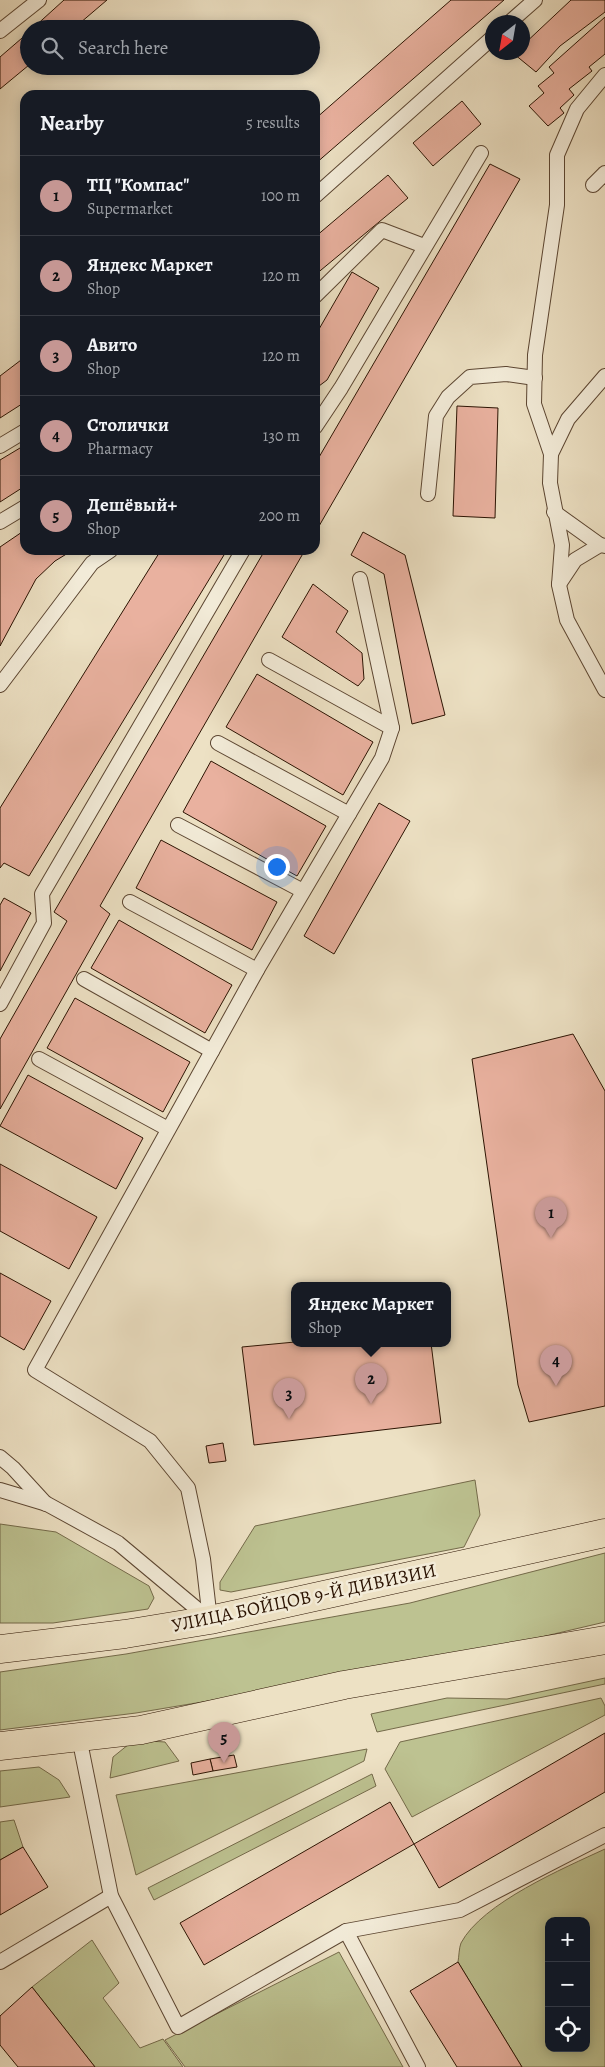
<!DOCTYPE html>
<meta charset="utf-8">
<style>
body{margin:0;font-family:Alegreya,serif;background:#20242c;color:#f1f3f6}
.controls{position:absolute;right:15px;bottom:15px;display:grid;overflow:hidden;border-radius:10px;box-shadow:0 2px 12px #0003}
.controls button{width:45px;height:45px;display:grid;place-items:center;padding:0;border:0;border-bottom:1px solid #363941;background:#171b24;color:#f1f3f6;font:25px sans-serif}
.compass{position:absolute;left:485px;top:15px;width:45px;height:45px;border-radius:50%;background:#171b24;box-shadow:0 2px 12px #0003;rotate:211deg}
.you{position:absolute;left:276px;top:866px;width:18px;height:18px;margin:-12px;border:4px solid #fff;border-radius:50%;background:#1a73e8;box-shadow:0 0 0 8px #1a73e833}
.badge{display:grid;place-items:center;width:32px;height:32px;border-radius:50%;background:#c59692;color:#111;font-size:16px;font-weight:700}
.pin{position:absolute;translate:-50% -41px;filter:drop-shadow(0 1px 2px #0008)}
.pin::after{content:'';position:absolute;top:26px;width:18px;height:15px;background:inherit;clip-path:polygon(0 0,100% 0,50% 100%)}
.popup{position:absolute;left:291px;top:1282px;width:160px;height:65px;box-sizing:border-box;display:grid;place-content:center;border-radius:10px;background:#171b24;filter:drop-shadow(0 1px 4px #0005);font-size:16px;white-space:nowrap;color:#9ea1a6}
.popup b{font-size:19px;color:#f1f3f6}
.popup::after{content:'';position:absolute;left:50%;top:100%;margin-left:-10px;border:10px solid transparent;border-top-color:#171b24}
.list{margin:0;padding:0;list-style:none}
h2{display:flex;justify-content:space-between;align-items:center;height:65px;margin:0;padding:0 20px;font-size:21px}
h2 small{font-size:16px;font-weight:400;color:#9ea1a6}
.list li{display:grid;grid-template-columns:32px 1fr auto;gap:15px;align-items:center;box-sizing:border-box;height:80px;padding:0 20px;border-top:1px solid #363941}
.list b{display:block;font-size:19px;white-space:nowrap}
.list p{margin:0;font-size:16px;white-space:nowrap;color:#9ea1a6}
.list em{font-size:16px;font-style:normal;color:#9ea1a6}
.icon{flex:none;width:28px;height:28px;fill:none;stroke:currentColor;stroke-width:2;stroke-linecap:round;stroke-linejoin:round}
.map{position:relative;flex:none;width:605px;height:2067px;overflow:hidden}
.search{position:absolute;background:#171b24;box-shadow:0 2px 12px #0003;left:20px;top:20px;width:300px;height:55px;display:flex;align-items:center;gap:12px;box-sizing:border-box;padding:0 18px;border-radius:28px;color:#9ea1a6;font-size:19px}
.panel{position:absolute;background:#171b24;box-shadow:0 2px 12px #0003;left:20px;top:90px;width:300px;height:465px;border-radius:15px}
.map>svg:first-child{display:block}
.green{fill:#bdc291;stroke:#746a4a;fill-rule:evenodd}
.building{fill:#e9b19f;stroke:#2b1302}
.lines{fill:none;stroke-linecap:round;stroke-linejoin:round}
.lane-casing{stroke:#5c4632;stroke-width:16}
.primary-casing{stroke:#2b1302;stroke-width:29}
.lane{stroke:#f3ecd9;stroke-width:14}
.primary{stroke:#ede1c4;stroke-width:28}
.labels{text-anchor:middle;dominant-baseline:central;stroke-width:5;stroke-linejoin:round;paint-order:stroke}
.street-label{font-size:19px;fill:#2b1302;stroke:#f3ecd9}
</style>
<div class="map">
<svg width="605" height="2067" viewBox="0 0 605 2067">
<rect width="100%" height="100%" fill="#ede1c4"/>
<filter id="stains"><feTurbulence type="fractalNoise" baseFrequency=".004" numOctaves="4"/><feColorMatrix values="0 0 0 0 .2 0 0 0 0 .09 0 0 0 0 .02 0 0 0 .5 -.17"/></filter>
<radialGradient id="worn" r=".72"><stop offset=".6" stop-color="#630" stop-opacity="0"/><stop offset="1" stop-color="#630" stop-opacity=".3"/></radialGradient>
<!-- green -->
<g class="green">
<polygon points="475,1480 480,1515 464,1547 231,1592 220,1590 220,1582 255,1526"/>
<polygon points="0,1524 56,1532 149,1586 154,1598 148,1609 53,1623 0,1623"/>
<polygon points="605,1553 605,1622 418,1666 136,1713 0,1730 0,1672 126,1654 410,1603"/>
<polygon points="605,1678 605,1684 377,1732 371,1714 447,1698 507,1699"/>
<polygon points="601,1698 605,1706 605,1715 412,1817 385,1769 400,1742"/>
<polygon points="134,1740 165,1742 179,1761 110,1778 113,1757"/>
<polygon points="367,1749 364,1761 136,1875 116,1795"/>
<polygon points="39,1767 59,1780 70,1797 0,1807 0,1771"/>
<polygon points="372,1774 376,1786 154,1900 148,1888"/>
<polygon points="14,1820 23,1847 0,1860 0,1822"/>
<path d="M605 1849V2067H522L458 1962C459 1956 459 1948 461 1943 482 1903 564 1868 605 1849ZM549 1921H586V2048H549Z"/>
<polygon points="92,1940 119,1983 103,1998 140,2048 163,2039 183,2067 95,2067 32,1987"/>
<polygon points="339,1952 403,2067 185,2067 165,2040"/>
</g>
<!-- building -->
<g class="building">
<polygon points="64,0 107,0 73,29 32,29"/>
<polygon points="451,0 504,0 315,164 315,119"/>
<polygon points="571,0 605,0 605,12 560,46 536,72 514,54 522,52 522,46"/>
<polygon points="605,17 605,54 589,67 592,71 569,89 574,95 560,108 564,113 548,126 529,106 544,93 538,86 554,73 549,67"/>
<polygon points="29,32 29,65 0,89 0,57"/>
<polygon points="462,101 481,124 433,166 413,143"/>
<polygon points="490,164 520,179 315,533 315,464"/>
<polygon points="388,175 408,198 315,275 315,237"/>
<polygon points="352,272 379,288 327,380 315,389 315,336"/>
<polygon points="25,357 25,402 0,418 0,376"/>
<polygon points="457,406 498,408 495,518 453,516"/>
<polygon points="25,445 25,486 0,502 0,460"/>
<polygon points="25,530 25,550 73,550 55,561 36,579 0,646 0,547"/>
<polygon points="363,532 405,555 445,715 412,724 384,574 351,555"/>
<polygon points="161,550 227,550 29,876 4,863 0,868 0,808"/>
<polygon points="265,550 305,550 100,906 110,914 0,1109 0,1039 67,921 54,912"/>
<polygon points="313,584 348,611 336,632 362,653 364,679 358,686 282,637"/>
<polygon points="257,674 373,742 343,795 226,727"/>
<polygon points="211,761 326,826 297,876 183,812"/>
<polygon points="379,803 410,821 334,954 304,936"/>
<polygon points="161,840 277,902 252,950 136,888"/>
<polygon points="4,898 31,913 0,971 0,905"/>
<polygon points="119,920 232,985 205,1033 91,968"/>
<polygon points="75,998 190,1062 163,1112 47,1048"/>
<polygon points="573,1034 605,1091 605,1406 529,1422 518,1385 472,1059"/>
<polygon points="28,1075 143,1138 116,1189 0,1126"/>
<polygon points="0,1164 97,1217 69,1269 0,1231"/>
<polygon points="0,1273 51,1301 24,1350 0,1336"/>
<polygon points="295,1342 431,1343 441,1423 254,1445 242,1347"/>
<polygon points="223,1443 226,1461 209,1463 206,1446"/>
<polygon points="605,1733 605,1792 439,1888 414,1844"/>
<polygon points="234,1755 237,1767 213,1771 210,1759"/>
<polygon points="210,1759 213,1771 193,1775 191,1763"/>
<polygon points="390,1802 414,1844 204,1965 180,1923"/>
<polygon points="23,1847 48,1887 0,1915 0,1860"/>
<polygon points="458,1962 522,2067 457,2067 410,1991"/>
<polygon points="32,1987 95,2067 18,2067 0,2045 0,2016"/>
</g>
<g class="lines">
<!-- lane casing -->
<g class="lane-casing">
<g id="lane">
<polyline points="510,22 535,0"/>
<polyline points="0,31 39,0"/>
<polyline points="593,185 605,173"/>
<polyline points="315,196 492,38"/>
<polyline points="315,296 382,230 424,246"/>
<polyline points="605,376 568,419 551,454 550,483 562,545 559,585 567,620 605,690"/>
<polyline points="315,427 341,388 481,153"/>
<polyline points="0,446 25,431"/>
<polyline points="551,454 534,404 535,355 557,205 557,155 577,109 605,75"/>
<polyline points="428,494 436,416 448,397 470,377 506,374 535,378"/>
<polyline points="554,512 600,545"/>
<polyline points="0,522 25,507"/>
<polyline points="559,584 575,560 600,545 605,546"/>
<polyline points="269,660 392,728"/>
<polyline points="0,685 92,563 111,550"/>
<polyline points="218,743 349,814"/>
<polyline points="178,825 303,891"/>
<polyline points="130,902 257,970"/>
<polyline points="84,979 212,1051"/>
<polyline points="0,1004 44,923 42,894 243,550"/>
<polyline points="39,1059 168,1129"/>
<polyline points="0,1457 13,1468 46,1504"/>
<polyline points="0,1490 47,1504 118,1543 209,1619"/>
<polyline points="210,1620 203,1559 188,1488 150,1441 35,1370 257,970 382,758 392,728 360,579"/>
<polyline points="79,1737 111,1896 178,2027 346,1931 418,2067"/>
<polyline points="346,1931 460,1910 605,1835"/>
<polyline points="0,1962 111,1896"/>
</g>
</g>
<!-- primary casing -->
<g class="primary-casing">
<g id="primary">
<polyline points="0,1649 125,1634 210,1620 605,1533"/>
<polyline points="0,1746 141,1730 344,1685 605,1640"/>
</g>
</g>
<!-- lane -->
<use href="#lane" class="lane"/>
<!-- primary -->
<use href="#primary" class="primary"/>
</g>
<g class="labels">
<!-- street labels -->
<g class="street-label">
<text transform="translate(304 1598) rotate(-12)">УЛИЦА БОЙЦОВ 9-Й ДИВИЗИИ</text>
</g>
</g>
<rect width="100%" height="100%" filter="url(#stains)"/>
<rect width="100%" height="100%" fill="url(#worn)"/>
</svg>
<div class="controls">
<button>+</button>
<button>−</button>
<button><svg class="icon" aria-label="locate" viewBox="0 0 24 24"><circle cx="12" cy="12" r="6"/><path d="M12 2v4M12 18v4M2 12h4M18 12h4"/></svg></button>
</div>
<svg class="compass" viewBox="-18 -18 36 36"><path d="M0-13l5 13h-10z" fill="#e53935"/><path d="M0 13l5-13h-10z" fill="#9ea1a6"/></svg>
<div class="you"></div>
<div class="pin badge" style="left:551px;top:1238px">1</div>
<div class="pin badge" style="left:371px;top:1404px">2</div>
<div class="popup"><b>Яндекс Маркет</b>Shop</div>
<div class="pin badge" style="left:289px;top:1419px">3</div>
<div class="pin badge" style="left:556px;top:1386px">4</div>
<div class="pin badge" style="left:224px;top:1763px">5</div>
<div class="search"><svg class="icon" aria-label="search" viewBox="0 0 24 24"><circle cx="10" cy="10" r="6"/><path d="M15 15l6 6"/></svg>Search here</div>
<section class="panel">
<h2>Nearby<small>5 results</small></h2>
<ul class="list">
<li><span class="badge">1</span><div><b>ТЦ &quot;Компас&quot;</b><p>Supermarket</p></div><em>100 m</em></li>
<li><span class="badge">2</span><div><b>Яндекс Маркет</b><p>Shop</p></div><em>120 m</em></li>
<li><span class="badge">3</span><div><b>Авито</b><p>Shop</p></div><em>120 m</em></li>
<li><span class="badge">4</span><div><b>Столички</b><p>Pharmacy</p></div><em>130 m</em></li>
<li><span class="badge">5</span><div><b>Дешёвый+</b><p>Shop</p></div><em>200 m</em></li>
</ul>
</section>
</div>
